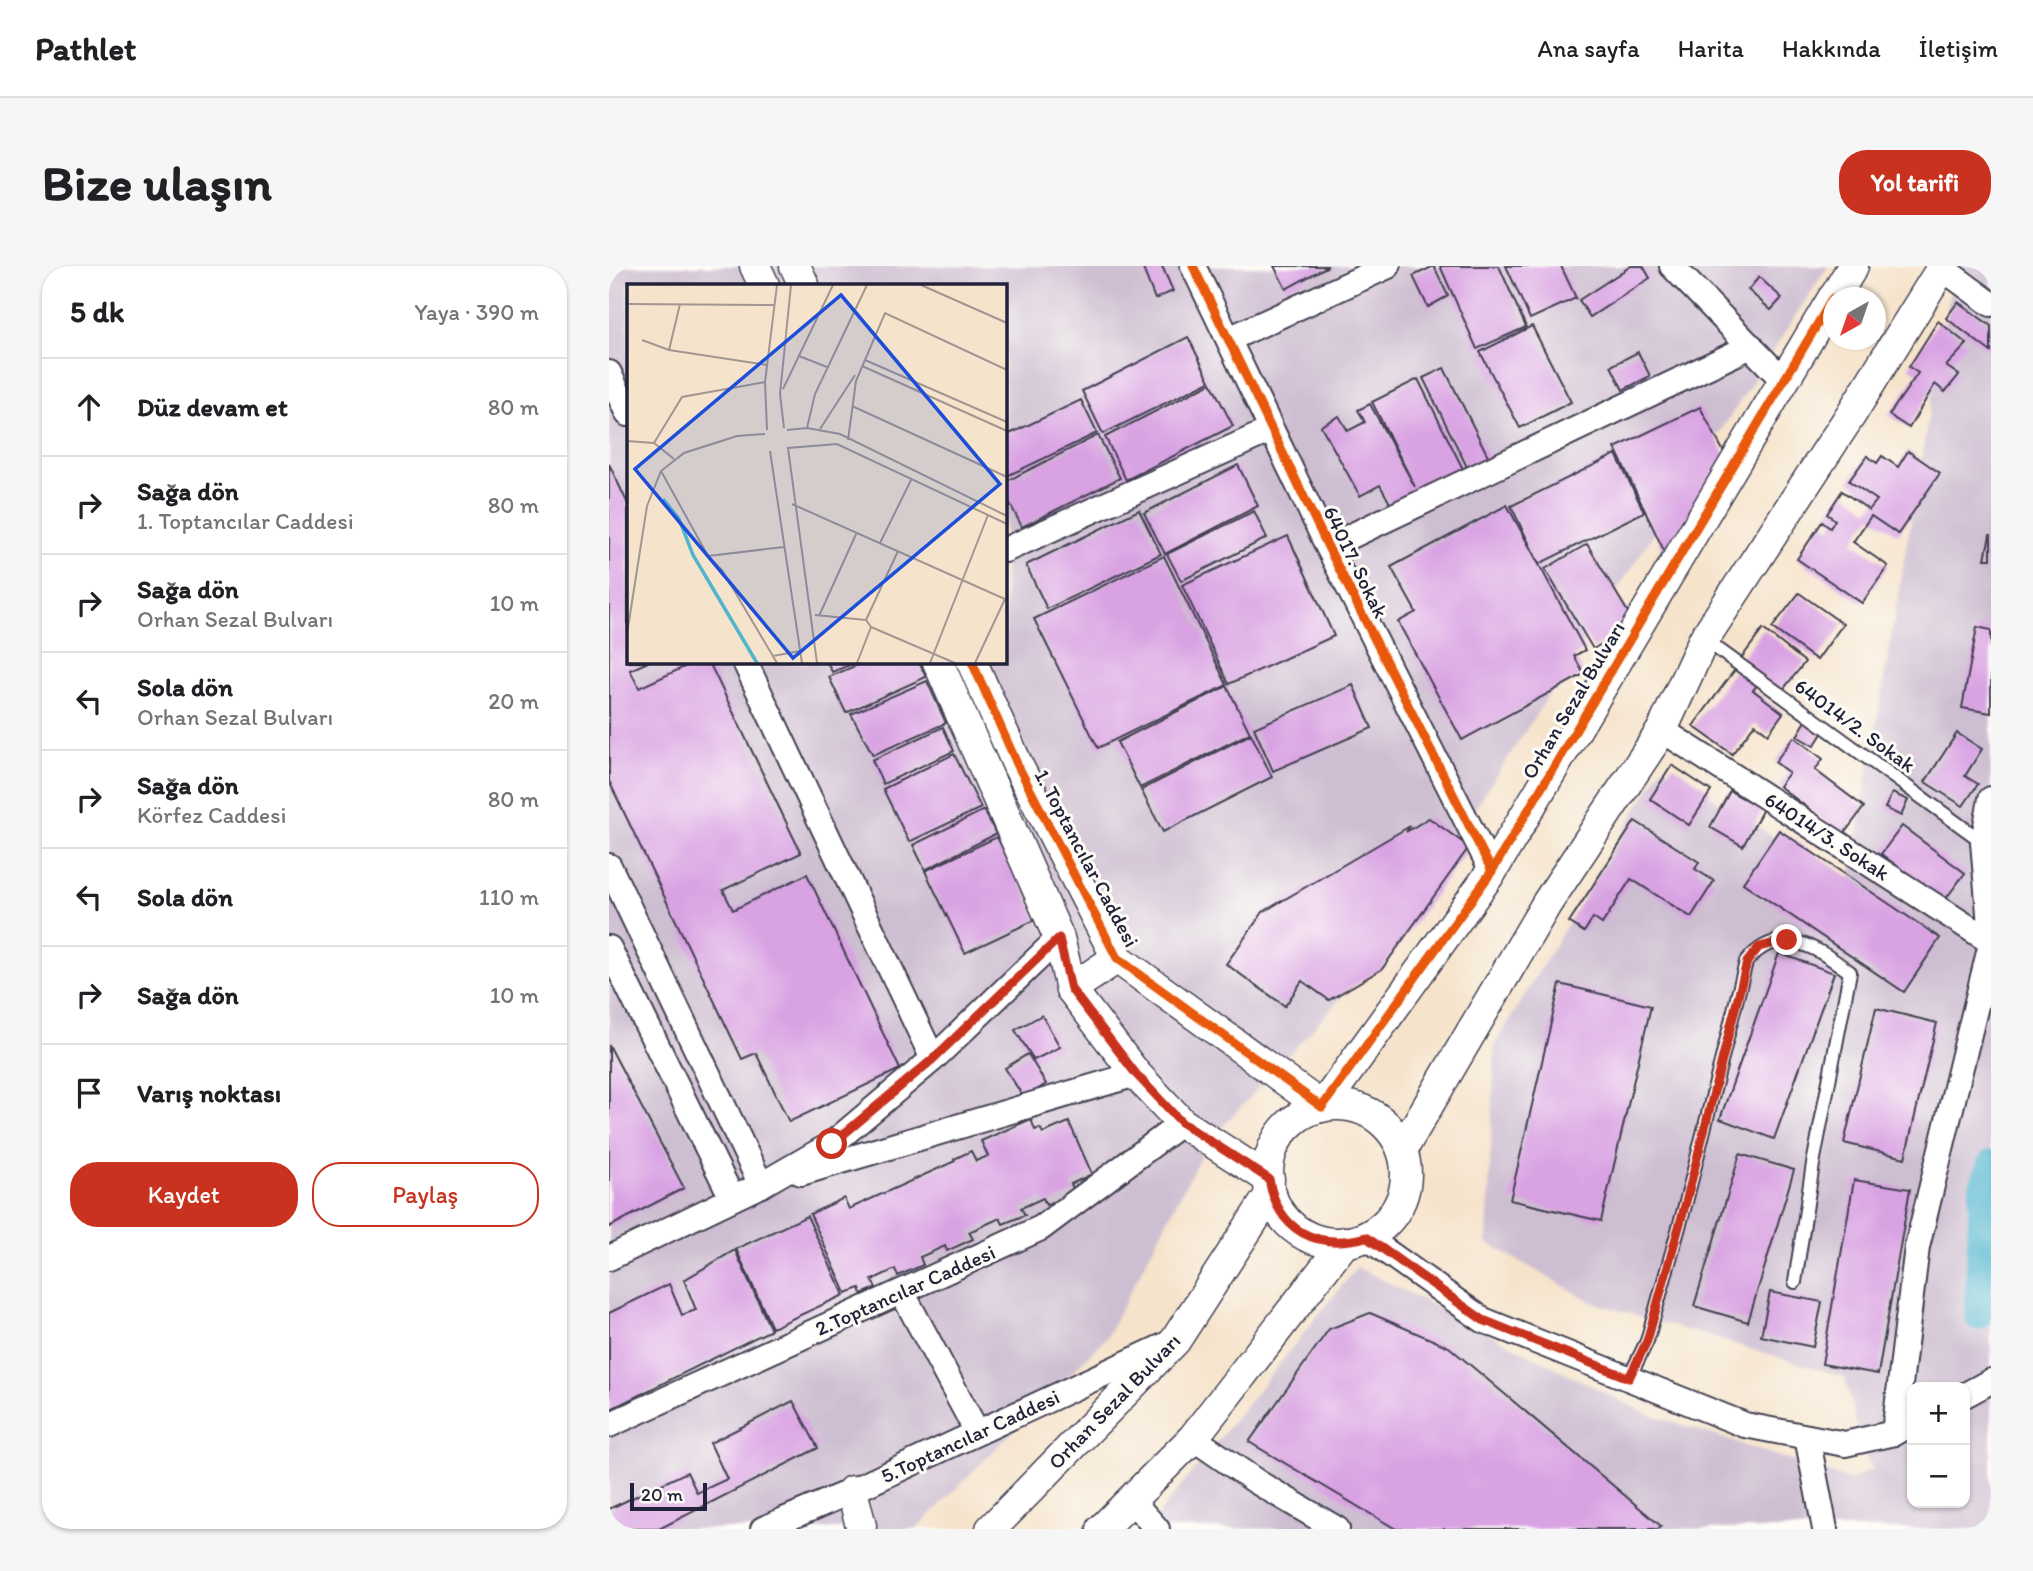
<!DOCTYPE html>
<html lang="tr">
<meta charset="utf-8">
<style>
body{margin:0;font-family:Itim,sans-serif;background:#f6f6f6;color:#202124}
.controls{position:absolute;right:21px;bottom:21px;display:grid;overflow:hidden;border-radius:14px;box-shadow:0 2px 5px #0004}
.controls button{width:63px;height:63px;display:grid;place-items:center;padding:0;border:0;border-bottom:2px solid #e0e0e0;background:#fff;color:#202124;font:35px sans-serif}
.compass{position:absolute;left:1214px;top:21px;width:63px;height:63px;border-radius:50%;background:#fff;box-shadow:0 2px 5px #0004;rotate:220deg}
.scale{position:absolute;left:21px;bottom:18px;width:77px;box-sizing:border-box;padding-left:7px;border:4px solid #22223b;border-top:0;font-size:19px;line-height:24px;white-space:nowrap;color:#22223b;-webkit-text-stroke:5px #fdfcf7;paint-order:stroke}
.stop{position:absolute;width:21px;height:21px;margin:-16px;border:5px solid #c8321e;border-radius:50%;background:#fff}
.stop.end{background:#c8321e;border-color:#fff;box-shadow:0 2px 7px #0008}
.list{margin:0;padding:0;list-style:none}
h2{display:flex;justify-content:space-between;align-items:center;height:91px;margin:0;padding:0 28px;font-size:30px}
h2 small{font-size:23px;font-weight:400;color:#757577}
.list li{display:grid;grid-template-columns:46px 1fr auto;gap:21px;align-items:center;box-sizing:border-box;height:98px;padding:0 28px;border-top:2px solid #e0e0e0}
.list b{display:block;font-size:26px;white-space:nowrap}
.list p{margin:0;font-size:23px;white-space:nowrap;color:#757577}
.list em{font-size:23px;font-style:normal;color:#757577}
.actions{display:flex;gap:14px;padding:21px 28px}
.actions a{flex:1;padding:16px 0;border:2px solid #c8321e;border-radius:28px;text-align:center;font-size:24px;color:#c8321e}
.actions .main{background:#c8321e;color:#fff}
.icon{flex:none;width:38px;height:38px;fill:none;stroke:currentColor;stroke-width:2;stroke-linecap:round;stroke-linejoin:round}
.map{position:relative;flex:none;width:1382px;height:1263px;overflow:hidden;border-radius:28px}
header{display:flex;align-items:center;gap:42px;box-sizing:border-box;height:98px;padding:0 35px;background:#fff;border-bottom:2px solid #e0e0e0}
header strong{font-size:33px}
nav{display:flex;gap:38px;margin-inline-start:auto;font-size:24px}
.intro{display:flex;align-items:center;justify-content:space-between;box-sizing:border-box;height:168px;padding:0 42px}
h1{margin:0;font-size:49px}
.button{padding:18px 32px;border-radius:28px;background:#c8321e;color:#fff;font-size:24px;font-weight:700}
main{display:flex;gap:42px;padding:0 42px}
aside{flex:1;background:#fff;border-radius:28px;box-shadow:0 2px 5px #0004}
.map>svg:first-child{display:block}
.industrial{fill:#cebed1;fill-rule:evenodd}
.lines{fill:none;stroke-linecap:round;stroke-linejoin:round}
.canal{stroke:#51b5d0;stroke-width:28}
.building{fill:#d9a2e3}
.service-casing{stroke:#423f51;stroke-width:16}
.minor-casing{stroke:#423f51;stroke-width:28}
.tertiary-casing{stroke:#423f51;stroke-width:33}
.service{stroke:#fff;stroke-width:12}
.minor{stroke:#fff;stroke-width:24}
.tertiary{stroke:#fff;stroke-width:30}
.cycleway-casing{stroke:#fdfcf7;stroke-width:13}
.cycleway{stroke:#e8590c;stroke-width:9}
.route{stroke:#c8321e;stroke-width:9}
.labels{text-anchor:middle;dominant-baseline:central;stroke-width:6;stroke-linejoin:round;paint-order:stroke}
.street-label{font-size:21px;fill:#22223b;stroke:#fdfcf7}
.inset-river{fill:none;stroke:#51b5d0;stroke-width:3.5}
.inset-road{fill:none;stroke:#a19691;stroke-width:2}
.view{fill:#1d4ed8;fill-opacity:0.15;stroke:#1d4ed8;stroke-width:3.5}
.inset-edge{fill:none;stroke:#22223b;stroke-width:3.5}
</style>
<header>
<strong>Pathlet</strong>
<nav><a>Ana sayfa</a><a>Harita</a><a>Hakkında</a><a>İletişim</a></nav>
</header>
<div class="intro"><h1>Bize ulaşın</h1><a class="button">Yol tarifi</a></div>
<main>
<aside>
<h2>5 dk<small>Yaya · 390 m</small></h2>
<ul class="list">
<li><svg class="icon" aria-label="ahead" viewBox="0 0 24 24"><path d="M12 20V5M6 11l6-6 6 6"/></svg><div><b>Düz devam et</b></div><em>80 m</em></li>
<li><svg class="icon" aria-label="right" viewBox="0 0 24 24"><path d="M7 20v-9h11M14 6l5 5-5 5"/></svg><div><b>Sağa dön</b><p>1. Toptancılar Caddesi</p></div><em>80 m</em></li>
<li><svg class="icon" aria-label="right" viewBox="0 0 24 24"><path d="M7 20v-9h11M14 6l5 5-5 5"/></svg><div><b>Sağa dön</b><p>Orhan Sezal Bulvarı</p></div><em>10 m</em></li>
<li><svg class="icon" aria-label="left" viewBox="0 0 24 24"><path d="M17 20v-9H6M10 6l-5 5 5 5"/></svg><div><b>Sola dön</b><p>Orhan Sezal Bulvarı</p></div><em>20 m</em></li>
<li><svg class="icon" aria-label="right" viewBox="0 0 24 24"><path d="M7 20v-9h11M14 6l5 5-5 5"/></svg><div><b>Sağa dön</b><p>Körfez Caddesi</p></div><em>80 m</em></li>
<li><svg class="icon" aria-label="left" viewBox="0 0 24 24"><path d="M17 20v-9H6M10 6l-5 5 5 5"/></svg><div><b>Sola dön</b></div><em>110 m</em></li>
<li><svg class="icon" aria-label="right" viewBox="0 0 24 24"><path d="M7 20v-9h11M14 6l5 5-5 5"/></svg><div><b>Sağa dön</b></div><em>10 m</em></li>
<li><svg class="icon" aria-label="arrive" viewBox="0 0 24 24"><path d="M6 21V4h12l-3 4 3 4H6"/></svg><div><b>Varış noktası</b></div></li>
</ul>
<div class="actions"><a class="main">Kaydet</a><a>Paylaş</a></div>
</aside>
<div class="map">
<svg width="1382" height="1263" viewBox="0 0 1382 1263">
<rect width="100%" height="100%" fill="#fdfcf7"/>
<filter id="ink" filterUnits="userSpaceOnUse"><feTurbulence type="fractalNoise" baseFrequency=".0143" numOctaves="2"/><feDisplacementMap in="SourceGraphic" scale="14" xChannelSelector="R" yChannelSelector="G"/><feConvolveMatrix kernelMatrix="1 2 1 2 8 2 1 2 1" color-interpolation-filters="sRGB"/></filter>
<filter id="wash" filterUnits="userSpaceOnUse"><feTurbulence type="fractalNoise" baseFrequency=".00686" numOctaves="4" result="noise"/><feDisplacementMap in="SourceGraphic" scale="28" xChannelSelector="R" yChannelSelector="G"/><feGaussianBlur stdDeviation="1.57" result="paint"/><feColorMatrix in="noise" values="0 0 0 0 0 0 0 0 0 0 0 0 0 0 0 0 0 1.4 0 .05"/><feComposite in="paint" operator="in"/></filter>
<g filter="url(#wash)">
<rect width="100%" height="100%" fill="#f6e3cb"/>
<!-- industrial -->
<g class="industrial">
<path d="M0 0H1219L770 690 598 878 497 1072 307 1263H0ZM19 19H396V396H19Z"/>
<path d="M1345 0H1382V1263H538L748 1001 1036 1147 1241 1214 1264 1203 1254 1187 1236 1111 983 1036 878 977 886 778 1054 500 1240 619ZM1303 1121H1356V1237H1303Z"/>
</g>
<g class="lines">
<!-- canal -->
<polyline class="canal" points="1369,1050 1374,921 1382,898"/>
</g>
<g id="blocks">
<!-- building -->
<g class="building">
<polygon points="533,0 553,0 564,25 546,33"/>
<polygon points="665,0 719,0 677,23"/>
<polygon points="825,0 839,30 819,41 804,10"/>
<polygon points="831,0 890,0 917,61 868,83"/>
<polygon points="897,0 952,0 967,32 921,53"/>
<polygon points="1022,0 1034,0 1041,12 981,51 970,34"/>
<polygon points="1150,11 1173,32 1162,44 1139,24"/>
<polygon points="1349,36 1382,60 1382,86 1337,52"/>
<polygon points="1329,55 1358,78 1337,100 1350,109 1336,126 1326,118 1300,162 1280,149 1309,107 1300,101"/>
<polygon points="923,60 962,136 911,162 871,86"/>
<polygon points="579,71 601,115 494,168 473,125"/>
<polygon points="1029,86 1041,110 1014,124 1002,100"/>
<polygon points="835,102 880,192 859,203 814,112"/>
<polygon points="809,113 855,205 783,241 771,219 751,230 712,160 730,150 739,165 756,156 749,144 761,138 806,221 763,136"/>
<polygon points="602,117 624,160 517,214 496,171"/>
<polygon points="472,134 488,167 396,211 396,170"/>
<polygon points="1091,141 1118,192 1056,287 1006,182"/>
<polygon points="489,169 511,212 413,261 396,228 396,216"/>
<polygon points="1299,185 1331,207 1289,268 1262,250 1244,276 1279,300 1253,337 1188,293 1213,256 1221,262 1226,254 1218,248 1233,225 1260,244 1268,234 1240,215 1258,190 1268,197 1273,190 1289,201"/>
<polygon points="1007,188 1035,246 930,298 902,240"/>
<polygon points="0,198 19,238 19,396 39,396 21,404 30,422 86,396 100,396 192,587 114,624 124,644 198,608 291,803 180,856 147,787 133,793 0,515"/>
<polygon points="629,199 649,240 556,288 535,247"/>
<polygon points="898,239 976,384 965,390 975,408 853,474 789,356 807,346 782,301"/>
<polygon points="530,244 552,288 438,343 417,299"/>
<polygon points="645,245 658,272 572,315 558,288"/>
<polygon points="1381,269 1382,269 1382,293 1376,293"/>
<polygon points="679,270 725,370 620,418 573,319"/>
<polygon points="978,278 1026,358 984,383 936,303"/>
<polygon points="555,290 618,419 489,482 425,353"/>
<polygon points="1190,327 1234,358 1208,394 1163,362"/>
<polygon points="1368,361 1382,364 1382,447 1353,442"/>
<polygon points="1154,363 1196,396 1172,426 1131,394"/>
<polygon points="218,396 248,396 223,406"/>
<polygon points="255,396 310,396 317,411 237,447 220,411"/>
<polygon points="1128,401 1150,417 1144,424 1174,447 1159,468 1146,458 1123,488 1084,460"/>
<polygon points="318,415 337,457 264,489 242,448"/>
<polygon points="744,419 763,462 664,505 645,462"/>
<polygon points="618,420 641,467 531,522 508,476"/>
<polygon points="1197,455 1214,466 1205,480 1188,470"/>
<polygon points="334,461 345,485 274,518 263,494"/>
<polygon points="1348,467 1373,483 1356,510 1369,518 1354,540 1316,516"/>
<polygon points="642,468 663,511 554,566 532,524"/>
<polygon points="1185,471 1214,493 1206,504 1255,541 1234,569 1170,520 1180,507 1166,496"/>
<polygon points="345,488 372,542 300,576 274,523"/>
<polygon points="1063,499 1102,525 1080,559 1041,533"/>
<polygon points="1121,525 1154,543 1134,580 1101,561"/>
<polygon points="1283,527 1299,534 1292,550 1276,542"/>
<polygon points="375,544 387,568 316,604 304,579"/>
<polygon points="820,552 860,581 773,703 720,734 693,715 676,740 617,698 654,646 801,560 797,566"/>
<polygon points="1026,555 1090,596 1086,603 1105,615 1082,651 1022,613 993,658 984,652 975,666 960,656"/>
<polygon points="1293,560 1356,607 1335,635 1272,588"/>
<polygon points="1170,564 1331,672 1295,726 1134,617"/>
<polygon points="388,571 428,653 356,687 316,605"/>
<polygon points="1170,687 1225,707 1165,873 1111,853"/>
<polygon points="951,718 1042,740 992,955 901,934"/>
<polygon points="1267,742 1328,757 1296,892 1235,877"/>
<polygon points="433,749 451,781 425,794 406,764"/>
<polygon points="0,779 75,922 0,961"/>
<polygon points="419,788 437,818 415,832 396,802"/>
<polygon points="422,853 426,864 431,862 434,867 460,856 483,908 462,918 466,926 437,939 434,932 412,942 416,949 394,958 391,952 360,966 364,973 338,985 336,980 311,991 314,999 289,1010 286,1003 263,1014 267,1022 253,1028 251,1022 237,1027 201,948 235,932 240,943 346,895 345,893 362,885 367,895 379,890 372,875"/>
<polygon points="1131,888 1185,904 1139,1056 1085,1040"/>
<polygon points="1245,914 1301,923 1269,1108 1213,1098"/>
<polygon points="198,950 235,1029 163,1062 127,983"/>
<polygon points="126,984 162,1064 0,1144 0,1047 60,1018 73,1049 87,1044 75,1014"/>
<polygon points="1161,1026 1213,1036 1204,1081 1152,1070"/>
<polygon points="761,1047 840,1081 1052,1260 1049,1263 787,1263 640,1176 720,1063"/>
<polygon points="184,1135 209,1182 50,1263 0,1263 0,1243 78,1206 88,1227 118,1213 101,1177"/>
</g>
</g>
</g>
<g filter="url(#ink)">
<use href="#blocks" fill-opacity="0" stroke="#423f51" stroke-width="2"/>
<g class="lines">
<!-- service casing -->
<g class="service-casing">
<g id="service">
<polyline points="1095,373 1374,576"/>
<path d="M1020 1112 1038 1075 1077 936 1137 696C1170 656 1207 681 1241 706L1204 898 1186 1016"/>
</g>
</g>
<!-- minor casing -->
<g class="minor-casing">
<g id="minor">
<polyline points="584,0 719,281 883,605"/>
<polyline points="1063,0 1174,114"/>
<polyline points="1333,2 1382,38"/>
<polyline points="620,73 779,0"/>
<polyline points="0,107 19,148"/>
<polyline points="719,281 1142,80"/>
<polyline points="396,284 662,164"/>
<polyline points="136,396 324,793"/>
<polyline points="1053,464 1382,676"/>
<polyline points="1382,533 1374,576 1382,671"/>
<polyline points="0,600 152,919"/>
<polyline points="0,682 123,932"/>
<polyline points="192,907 527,808"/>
<polyline points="757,971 874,1054 1136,1159 1236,1178 1285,1167 1303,1157"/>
<polyline points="0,992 152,919 223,878 324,793 450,672"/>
<polyline points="293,1026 368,1166"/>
<polyline points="1356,1129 1382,1115"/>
<polyline points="0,1159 432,962 573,857"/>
<polyline points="1285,1167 1308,981 1382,678"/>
<polyline points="1198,1171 1216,1263"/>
<polyline points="584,1172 648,1216 728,1263"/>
<polyline points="523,1235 548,1263"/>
<polyline points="154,1263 243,1225 559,1078"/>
</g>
</g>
<!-- tertiary casing -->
<g class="tertiary-casing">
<g id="tertiary">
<polyline points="146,0 155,19"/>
<polyline points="186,0 195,19"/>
<polyline points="1225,32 1244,0"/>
<polyline points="329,396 450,672 462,723 527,808 573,857 660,913"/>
<polyline points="363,396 409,500 508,692 713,841 883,605 1224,32"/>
<polyline points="462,723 508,692"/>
<circle cx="728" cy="908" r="69"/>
<polyline points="793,884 938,637 1053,464 1095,373 1241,150 1334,0"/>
<polyline points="243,1225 252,1260"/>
<polyline points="382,1263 566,1075 662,927"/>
<polyline points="493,1263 584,1172 736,976"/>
</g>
</g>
<!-- service -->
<use href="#service" class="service"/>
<!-- minor -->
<use href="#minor" class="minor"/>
<!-- tertiary -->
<use href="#tertiary" class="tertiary"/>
<!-- cycleway casing -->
<g class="cycleway-casing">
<g id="cycleway">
<polyline points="584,0 719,281 883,605"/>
<polyline points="363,396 409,500 508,692 713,841 883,605 1224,32"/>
</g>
</g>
<!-- cycleway -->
<use href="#cycleway" class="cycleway"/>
</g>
</g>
<g class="lines" filter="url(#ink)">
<!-- route -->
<path class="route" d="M223 878 324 793 450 672 462 723 527 808 573 857 660 913C669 966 708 984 757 971L874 1054 1020 1112 1038 1075 1077 936 1138 696 1150 681 1178 674"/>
</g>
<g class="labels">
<!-- street labels -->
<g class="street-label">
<text transform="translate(747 296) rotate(64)">64017. Sokak</text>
<text transform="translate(964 434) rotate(-59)">Orhan Sezal Bulvarı</text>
<text transform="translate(1246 459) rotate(36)">64014/2. Sokak</text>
<text transform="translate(1218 570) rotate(33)">64014/3. Sokak</text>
<text transform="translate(478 592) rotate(62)">1. Toptancılar Caddesi</text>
<text transform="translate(296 1024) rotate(-24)">2.Toptancılar Caddesi</text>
<text transform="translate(505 1135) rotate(-46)">Orhan Sezal Bulvarı</text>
<text transform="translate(361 1170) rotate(-25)">5.Toptancılar Caddesi</text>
</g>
</g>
<!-- overview -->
<g transform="translate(18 18)">
<rect width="380" height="380" fill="#f6e3cb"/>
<path class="inset-river" d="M36 215 52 235 66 271 130 379"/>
<path class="inset-road" d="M294 1 380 39M0 20 148 21M15 56 42 66 140 81M42 66 53 20M172 72 200 83M238 76 380 138M235 82 380 147M156 105 206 1M225 122 380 193M157 144 153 110 164 1M180 144 188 110 240 1M193 145 228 91M140 146 138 98 150 1M160 146 180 144 213 150 380 232M221 156 229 97 258 29 380 86M0 157 27 159 47 175M27 159 55 113 138 98M143 167 175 379M34 187 81 272 95 286 150 379M165 220 380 316M253 259 285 194M81 272 157 263M188 331 239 336M192 332 230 248M244 343 328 379M0 350 20 222 34 187 57 169 110 152 138 150M146 372 173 367M190 379 161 164 210 160 380 240M230 379 244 343 239 336 271 267M303 379 361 231M348 379 378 315"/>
<path class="view" d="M214 11 373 200 166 374 8 185Z"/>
<rect width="380" height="380" class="inset-edge"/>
</g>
</svg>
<div class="controls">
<button>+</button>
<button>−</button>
</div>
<svg class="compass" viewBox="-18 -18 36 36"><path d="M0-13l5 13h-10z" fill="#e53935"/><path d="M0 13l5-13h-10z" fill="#757577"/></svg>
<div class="scale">20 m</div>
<div class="stop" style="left:223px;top:878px"></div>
<div class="stop end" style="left:1178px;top:674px"></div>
</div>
</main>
